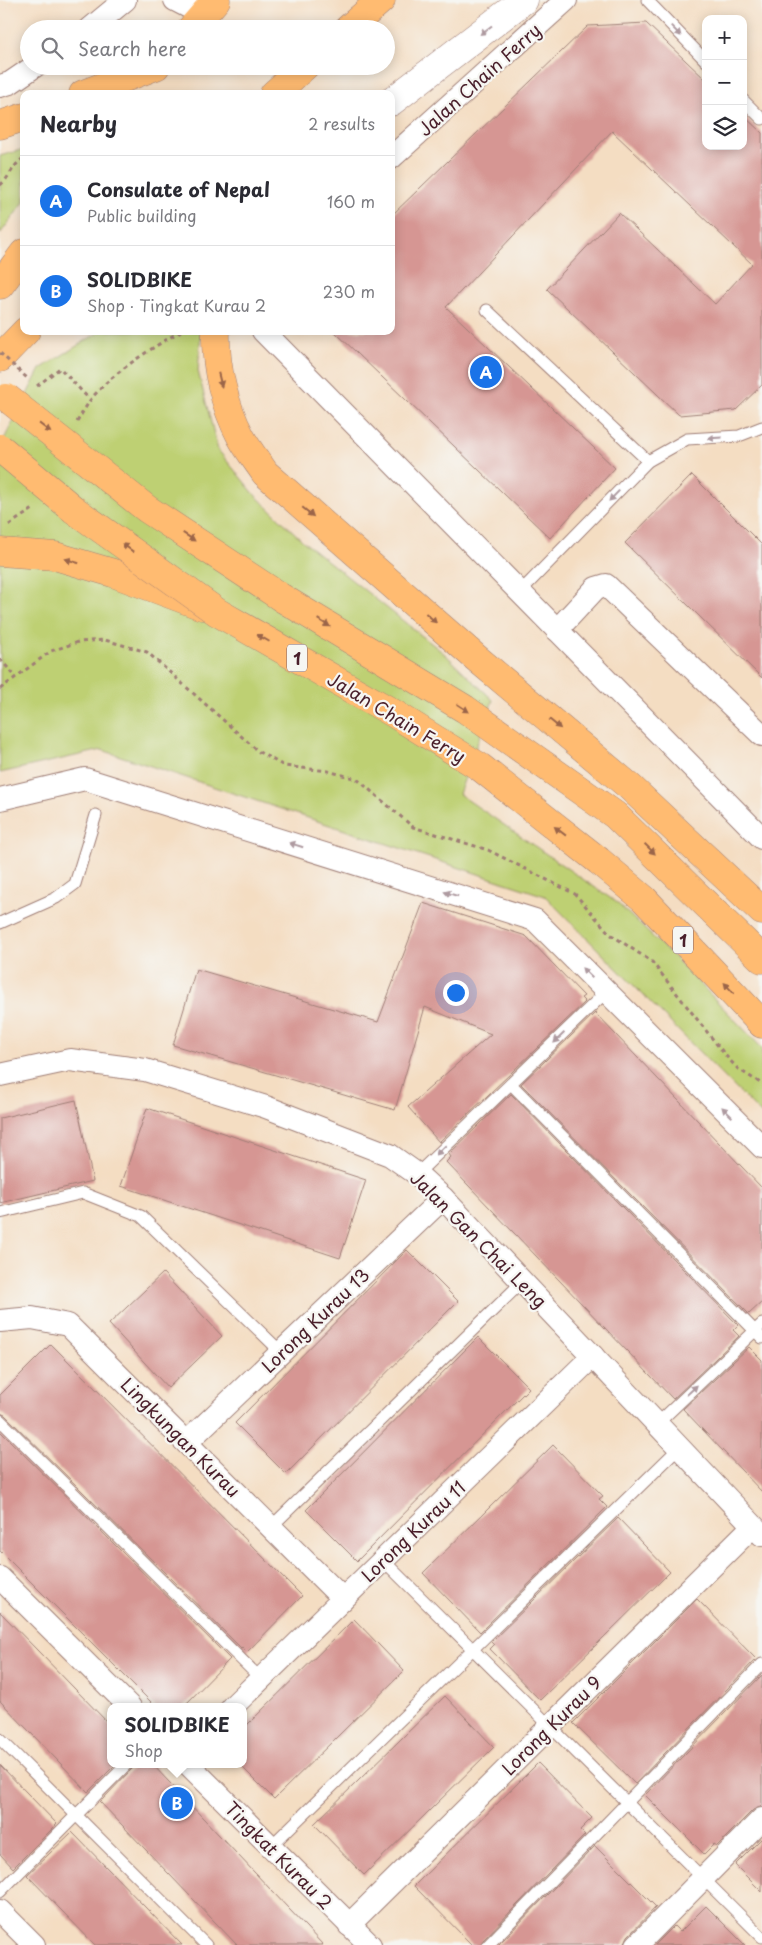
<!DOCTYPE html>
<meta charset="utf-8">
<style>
body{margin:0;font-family:"Playpen Sans",sans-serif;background:#f2f2f3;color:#2b2b33}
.controls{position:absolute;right:15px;top:15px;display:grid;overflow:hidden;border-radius:10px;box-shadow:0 2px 12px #0003}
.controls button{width:45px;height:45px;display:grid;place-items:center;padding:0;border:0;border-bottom:1px solid #e1e1e2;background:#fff;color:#2b2b33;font:25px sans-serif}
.you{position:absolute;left:455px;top:992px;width:18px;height:18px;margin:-12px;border:4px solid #fff;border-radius:50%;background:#1a73e8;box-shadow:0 0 0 8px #1a73e833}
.badge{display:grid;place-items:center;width:32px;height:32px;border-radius:50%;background:#1a73e8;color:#fff;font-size:16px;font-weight:700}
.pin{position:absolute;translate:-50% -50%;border:2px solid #fff;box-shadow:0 1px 5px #0006}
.popup{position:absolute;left:107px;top:1703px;width:140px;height:65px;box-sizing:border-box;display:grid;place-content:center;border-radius:10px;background:#fff;filter:drop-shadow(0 1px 4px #0005);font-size:16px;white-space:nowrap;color:#7c7c81}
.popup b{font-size:19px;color:#2b2b33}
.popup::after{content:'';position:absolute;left:50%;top:100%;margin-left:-10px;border:10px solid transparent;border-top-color:#fff}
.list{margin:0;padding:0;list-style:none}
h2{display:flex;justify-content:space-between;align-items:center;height:65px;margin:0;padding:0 20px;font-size:21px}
h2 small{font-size:16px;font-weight:400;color:#7c7c81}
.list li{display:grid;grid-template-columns:32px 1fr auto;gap:15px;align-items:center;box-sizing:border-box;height:90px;padding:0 20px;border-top:1px solid #e1e1e2}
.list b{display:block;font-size:19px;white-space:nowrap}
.list p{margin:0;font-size:16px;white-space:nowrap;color:#7c7c81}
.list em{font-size:16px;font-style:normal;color:#7c7c81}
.icon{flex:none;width:28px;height:28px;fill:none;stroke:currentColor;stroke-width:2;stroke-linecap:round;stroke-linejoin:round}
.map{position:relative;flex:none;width:762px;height:1945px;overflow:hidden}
.search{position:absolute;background:#fff;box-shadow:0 2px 12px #0003;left:20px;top:20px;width:375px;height:55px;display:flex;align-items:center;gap:12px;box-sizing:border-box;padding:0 18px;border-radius:28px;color:#7c7c81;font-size:19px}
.panel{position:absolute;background:#fff;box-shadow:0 2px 12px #0003;left:20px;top:90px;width:375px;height:245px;border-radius:10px}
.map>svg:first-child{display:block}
.green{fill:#bed073;stroke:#84784f}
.building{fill:#d69693}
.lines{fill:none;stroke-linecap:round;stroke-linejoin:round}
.service-casing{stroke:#9f7e76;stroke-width:13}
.minor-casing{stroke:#9f7e76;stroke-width:24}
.tertiary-casing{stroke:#9f7e76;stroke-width:29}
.trunk-casing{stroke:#9f7e76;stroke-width:29}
.motorway-casing{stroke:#9f7e76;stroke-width:29}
.path{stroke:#9f7e76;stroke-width:3;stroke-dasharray:4 4;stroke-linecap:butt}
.service{stroke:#fff;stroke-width:11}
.minor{stroke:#fff;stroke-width:22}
.tertiary{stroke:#fff;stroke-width:28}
.trunk{stroke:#ffbb71;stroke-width:28}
.motorway{stroke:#ffbb71;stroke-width:28}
.trunk-bridge-casing{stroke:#9f7e76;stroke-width:29;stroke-linecap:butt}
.path-bridge{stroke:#9f7e76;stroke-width:3;stroke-dasharray:4 4;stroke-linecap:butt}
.trunk-bridge{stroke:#ffbb71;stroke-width:28}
.oneway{fill:#ae9aa0}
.oneway2{fill:#9b654a}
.labels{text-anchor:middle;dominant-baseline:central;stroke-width:4.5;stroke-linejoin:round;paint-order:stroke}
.shield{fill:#f6f6f2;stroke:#7e6067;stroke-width:1}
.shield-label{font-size:16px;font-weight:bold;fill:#4a1f2b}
.street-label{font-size:18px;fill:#4a1f2b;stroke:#f6f6f2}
</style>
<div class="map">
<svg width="762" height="1945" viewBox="0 0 762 1945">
<rect width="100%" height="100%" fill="#f6f6f2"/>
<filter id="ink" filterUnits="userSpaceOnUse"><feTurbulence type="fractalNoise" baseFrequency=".02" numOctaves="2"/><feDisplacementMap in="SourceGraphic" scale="10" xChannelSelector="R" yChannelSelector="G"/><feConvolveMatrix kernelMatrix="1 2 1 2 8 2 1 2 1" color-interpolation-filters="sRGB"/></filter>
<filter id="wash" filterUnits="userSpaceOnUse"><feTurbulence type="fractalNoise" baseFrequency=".0096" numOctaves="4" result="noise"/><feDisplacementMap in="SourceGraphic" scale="20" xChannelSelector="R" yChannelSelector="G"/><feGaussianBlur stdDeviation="1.12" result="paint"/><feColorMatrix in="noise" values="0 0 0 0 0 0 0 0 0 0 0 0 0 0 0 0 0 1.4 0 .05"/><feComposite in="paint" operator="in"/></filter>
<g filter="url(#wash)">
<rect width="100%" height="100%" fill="#f4ddc2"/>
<!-- green -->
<g class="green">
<polygon points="24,149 24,202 0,234 0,156"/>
<polygon points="101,331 201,331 198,371 218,450 255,495 304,542 446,655 493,700 459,794 616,902 677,960 762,1048 762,1115 545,896 102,750 0,773 0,447 40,369"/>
</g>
<g id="blocks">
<!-- building -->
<g class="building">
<polygon points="646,23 706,80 706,146 743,146 743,115 762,133 762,385 736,410 679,415 547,289 619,213 715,304 752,264 612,131 446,307 615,468 550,538 334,331 391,331 391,216 588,26"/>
<polygon points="692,475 762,545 762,678 625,543"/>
<polygon points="423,903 526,936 584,996 581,998 585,1002 439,1142 408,1107 491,1034 425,1007 395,1110 173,1045 196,969 378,1022"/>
<polygon points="595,1013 762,1188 762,1302 749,1314 521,1084"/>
<polygon points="511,1094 738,1325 733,1330 739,1336 673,1399 446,1162 451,1157 449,1154"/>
<polygon points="76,1100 93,1181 0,1203 0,1118"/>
<polygon points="147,1108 366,1180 340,1258 121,1186"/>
<polygon points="407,1250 458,1301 286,1474 235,1423"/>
<polygon points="163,1273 222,1336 168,1388 109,1324"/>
<polygon points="478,1337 529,1388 357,1561 306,1510"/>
<polygon points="51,1344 302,1596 247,1652 242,1647 241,1648 5,1415 0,1413 0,1395"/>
<polygon points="749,1347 762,1360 762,1492 683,1409"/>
<polygon points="0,1431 230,1659 183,1707 156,1707 0,1551"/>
<polygon points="553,1445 603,1496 599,1499 607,1507 480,1632 423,1573"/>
<polygon points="618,1518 670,1572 540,1700 490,1649 494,1645 491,1642"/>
<polygon points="697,1599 756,1659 635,1784 573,1723"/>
<polygon points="0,1612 111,1726 111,1764 116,1764 88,1792 0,1701"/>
<polygon points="354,1619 404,1671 274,1799 243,1768 243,1729"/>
<polygon points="762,1675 762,1806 753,1810 717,1846 714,1844 704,1854 645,1795"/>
<polygon points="445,1696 494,1747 364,1875 314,1824"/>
<polygon points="538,1763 592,1818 580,1830 585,1835 483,1940 481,1945 472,1945 414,1886"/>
<polygon points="134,1764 152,1764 323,1945 237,1945 100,1802 132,1769"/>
<polygon points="0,1765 57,1824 13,1868 0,1854"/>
<polygon points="72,1832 182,1945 95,1945 27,1875"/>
<polygon points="762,1838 762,1892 735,1865"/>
<polygon points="595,1846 656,1907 628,1936 624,1945 498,1945"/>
<polygon points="706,1906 745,1945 655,1945 674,1926 680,1932"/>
</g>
</g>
</g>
<g filter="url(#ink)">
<use href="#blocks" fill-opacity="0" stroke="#9f7e76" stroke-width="1"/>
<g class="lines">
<!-- service casing -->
<g class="service-casing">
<g id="service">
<polyline points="647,0 706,61"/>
<polyline points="743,100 762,119"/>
<polyline points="487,310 648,461"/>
<polyline points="520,592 648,461 687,439 739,436 762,427"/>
<polyline points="0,923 56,898 75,884 96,815"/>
<polyline points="511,1084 762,1338"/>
<polyline points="417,1174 606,992"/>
<polyline points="0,1213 83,1193 141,1216 281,1352"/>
<polyline points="0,1420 261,1679"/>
<polyline points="657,1424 762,1324"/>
<polyline points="271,1527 522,1282"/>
<polyline points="383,1560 762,1937"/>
<polyline points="0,1739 206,1945"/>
<polyline points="270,1847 679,1448"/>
<polyline points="0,1892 127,1764"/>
<polyline points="488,1945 762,1664"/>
</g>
</g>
<!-- minor casing -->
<g class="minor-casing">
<g id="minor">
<polyline points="175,0 202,14"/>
<polyline points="90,29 125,0"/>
<polyline points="0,86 10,83 35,66"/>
<polyline points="391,158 566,0"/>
<polyline points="263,331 762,838"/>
<polyline points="557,630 596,588 606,585 762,735"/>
<polyline points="0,799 85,779 535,920 762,1147"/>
<polyline points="0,1075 70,1060 145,1070 266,1107 390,1155 417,1174 443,1198 762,1535"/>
<polyline points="0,1321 32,1318 68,1325 343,1599"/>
<polyline points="187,1442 443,1198"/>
<polyline points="0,1578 130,1707"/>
<polyline points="232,1707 593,1356"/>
<polyline points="188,1764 370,1945"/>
<polyline points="0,1911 34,1945"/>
<polyline points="349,1925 753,1526"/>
<polyline points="637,1945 762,1819"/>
</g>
</g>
<!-- tertiary casing -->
<g class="tertiary-casing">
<polyline id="tertiary" points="391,102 524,0"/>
</g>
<!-- trunk casing -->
<g class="trunk-casing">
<g id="trunk">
<polyline points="0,552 55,556 113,573 202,606"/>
<polyline points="282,598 465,709 615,815 762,959"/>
<polyline points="599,861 644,899 762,1024"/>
</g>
</g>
<!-- motorway casing -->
<g class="motorway-casing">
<g id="motorway">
<polyline points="191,29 216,0"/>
<polyline points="348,29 381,0"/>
<polyline points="83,94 156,66"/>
<polyline points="274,94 305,66"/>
<polyline points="0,125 24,117"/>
<polyline points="0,285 24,253"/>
<path d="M216 331C215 367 224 405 241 437 248 450 257 461 265 473L475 657 630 787 762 911"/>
<polyline points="0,358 26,331"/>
</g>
</g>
<!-- path -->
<g class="path">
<path d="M0 185C10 178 12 165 24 158"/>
<polyline points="37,386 60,368 90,400"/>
<path d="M77 422C81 415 85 408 89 402 107 376 153 347 181 331"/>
<polyline points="9,525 33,509"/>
<polyline points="0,659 16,677"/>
<polyline points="0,689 51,651 78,642 105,640 147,652 259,752 284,766 328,771 357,779 413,827 488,850 575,894 610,934 652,962 726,1056 738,1069 762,1084"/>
</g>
<!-- service -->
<use href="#service" class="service"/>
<!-- minor -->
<use href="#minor" class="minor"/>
<!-- tertiary -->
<use href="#tertiary" class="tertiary"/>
<!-- trunk -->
<use href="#trunk" class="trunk"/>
<!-- motorway -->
<use href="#motorway" class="motorway"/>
<!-- trunk-bridge casing -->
<g class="trunk-bridge-casing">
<g id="trunk-bridge">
<polyline points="7,398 147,509 282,598"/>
<polyline points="0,448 73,509 217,612 393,713 480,767 599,861"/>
</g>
</g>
<!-- path-bridge -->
<polyline class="path-bridge" points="0,353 27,378"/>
<!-- trunk-bridge -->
<use href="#trunk-bridge" class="trunk-bridge"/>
</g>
<!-- one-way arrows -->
<defs><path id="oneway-solid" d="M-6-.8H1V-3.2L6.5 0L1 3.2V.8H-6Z" transform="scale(1.25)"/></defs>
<g class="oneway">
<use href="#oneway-solid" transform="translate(486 30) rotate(143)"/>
<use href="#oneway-solid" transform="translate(676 31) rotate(46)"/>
<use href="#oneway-solid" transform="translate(715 438) rotate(177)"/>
<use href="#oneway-solid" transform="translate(614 496) rotate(134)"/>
<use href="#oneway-solid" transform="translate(296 845) rotate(-163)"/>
<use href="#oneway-solid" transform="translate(451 894) rotate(-163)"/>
<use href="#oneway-solid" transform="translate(587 973) rotate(-135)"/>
<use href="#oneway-solid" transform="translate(559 1038) rotate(136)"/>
<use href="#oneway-solid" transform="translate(727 1112) rotate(-135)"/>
<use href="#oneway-solid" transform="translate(441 1150) rotate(136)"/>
<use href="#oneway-solid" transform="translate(692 1390) rotate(-43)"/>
</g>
<g class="oneway2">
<use href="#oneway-solid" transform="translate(220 380) rotate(76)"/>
<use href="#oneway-solid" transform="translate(45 428) rotate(38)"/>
<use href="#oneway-solid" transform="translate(308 512) rotate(40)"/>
<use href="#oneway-solid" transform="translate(189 537) rotate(33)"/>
<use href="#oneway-solid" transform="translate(128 548) rotate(-144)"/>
<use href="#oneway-solid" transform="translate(72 561) rotate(-163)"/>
<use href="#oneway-solid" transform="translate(431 618) rotate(42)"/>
<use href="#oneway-solid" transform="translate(324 623) rotate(31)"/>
<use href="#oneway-solid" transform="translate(263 638) rotate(-150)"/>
<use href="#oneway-solid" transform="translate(463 708) rotate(33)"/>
<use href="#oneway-solid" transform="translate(555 724) rotate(40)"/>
<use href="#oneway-solid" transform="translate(560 831) rotate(-142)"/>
<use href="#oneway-solid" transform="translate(650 849) rotate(44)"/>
<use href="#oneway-solid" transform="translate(729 988) rotate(-133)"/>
</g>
</g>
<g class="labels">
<!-- shield labels -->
<g class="shield">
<rect x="287" y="644.5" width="20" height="27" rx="4"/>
<rect x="673" y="926.5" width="20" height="27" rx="4"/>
</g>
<g class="shield-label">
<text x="297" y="658">1</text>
<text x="683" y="940">1</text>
</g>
<!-- street labels -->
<g class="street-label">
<text transform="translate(479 79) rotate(-42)">Jalan Chain Ferry</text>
<text transform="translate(397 717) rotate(31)">Jalan Chain Ferry</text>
<text transform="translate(479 1239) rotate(45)">Jalan Gan Chai Leng</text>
<text transform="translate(315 1320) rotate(-44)">Lorong Kurau 13</text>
<text transform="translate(181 1437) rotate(45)">Lingkungan Kurau</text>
<text transform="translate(413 1531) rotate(-44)">Lorong Kurau 11</text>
<text transform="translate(551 1725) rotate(-45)">Lorong Kurau 9</text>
<text transform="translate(279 1855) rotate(45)">Tingkat Kurau 2</text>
</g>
</g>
</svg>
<div class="controls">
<button>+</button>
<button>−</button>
<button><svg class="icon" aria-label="layers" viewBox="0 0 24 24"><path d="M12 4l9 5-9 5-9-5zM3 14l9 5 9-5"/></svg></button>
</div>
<div class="you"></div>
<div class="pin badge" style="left:486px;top:372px">A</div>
<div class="pin badge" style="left:177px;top:1803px">B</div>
<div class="popup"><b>SOLIDBIKE</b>Shop</div>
<div class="search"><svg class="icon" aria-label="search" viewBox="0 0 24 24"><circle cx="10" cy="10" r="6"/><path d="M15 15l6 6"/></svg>Search here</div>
<section class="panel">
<h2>Nearby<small>2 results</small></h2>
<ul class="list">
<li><span class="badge">A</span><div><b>Consulate of Nepal</b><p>Public building</p></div><em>160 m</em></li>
<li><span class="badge">B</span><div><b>SOLIDBIKE</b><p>Shop · Tingkat Kurau 2</p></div><em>230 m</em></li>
</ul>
</section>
</div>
